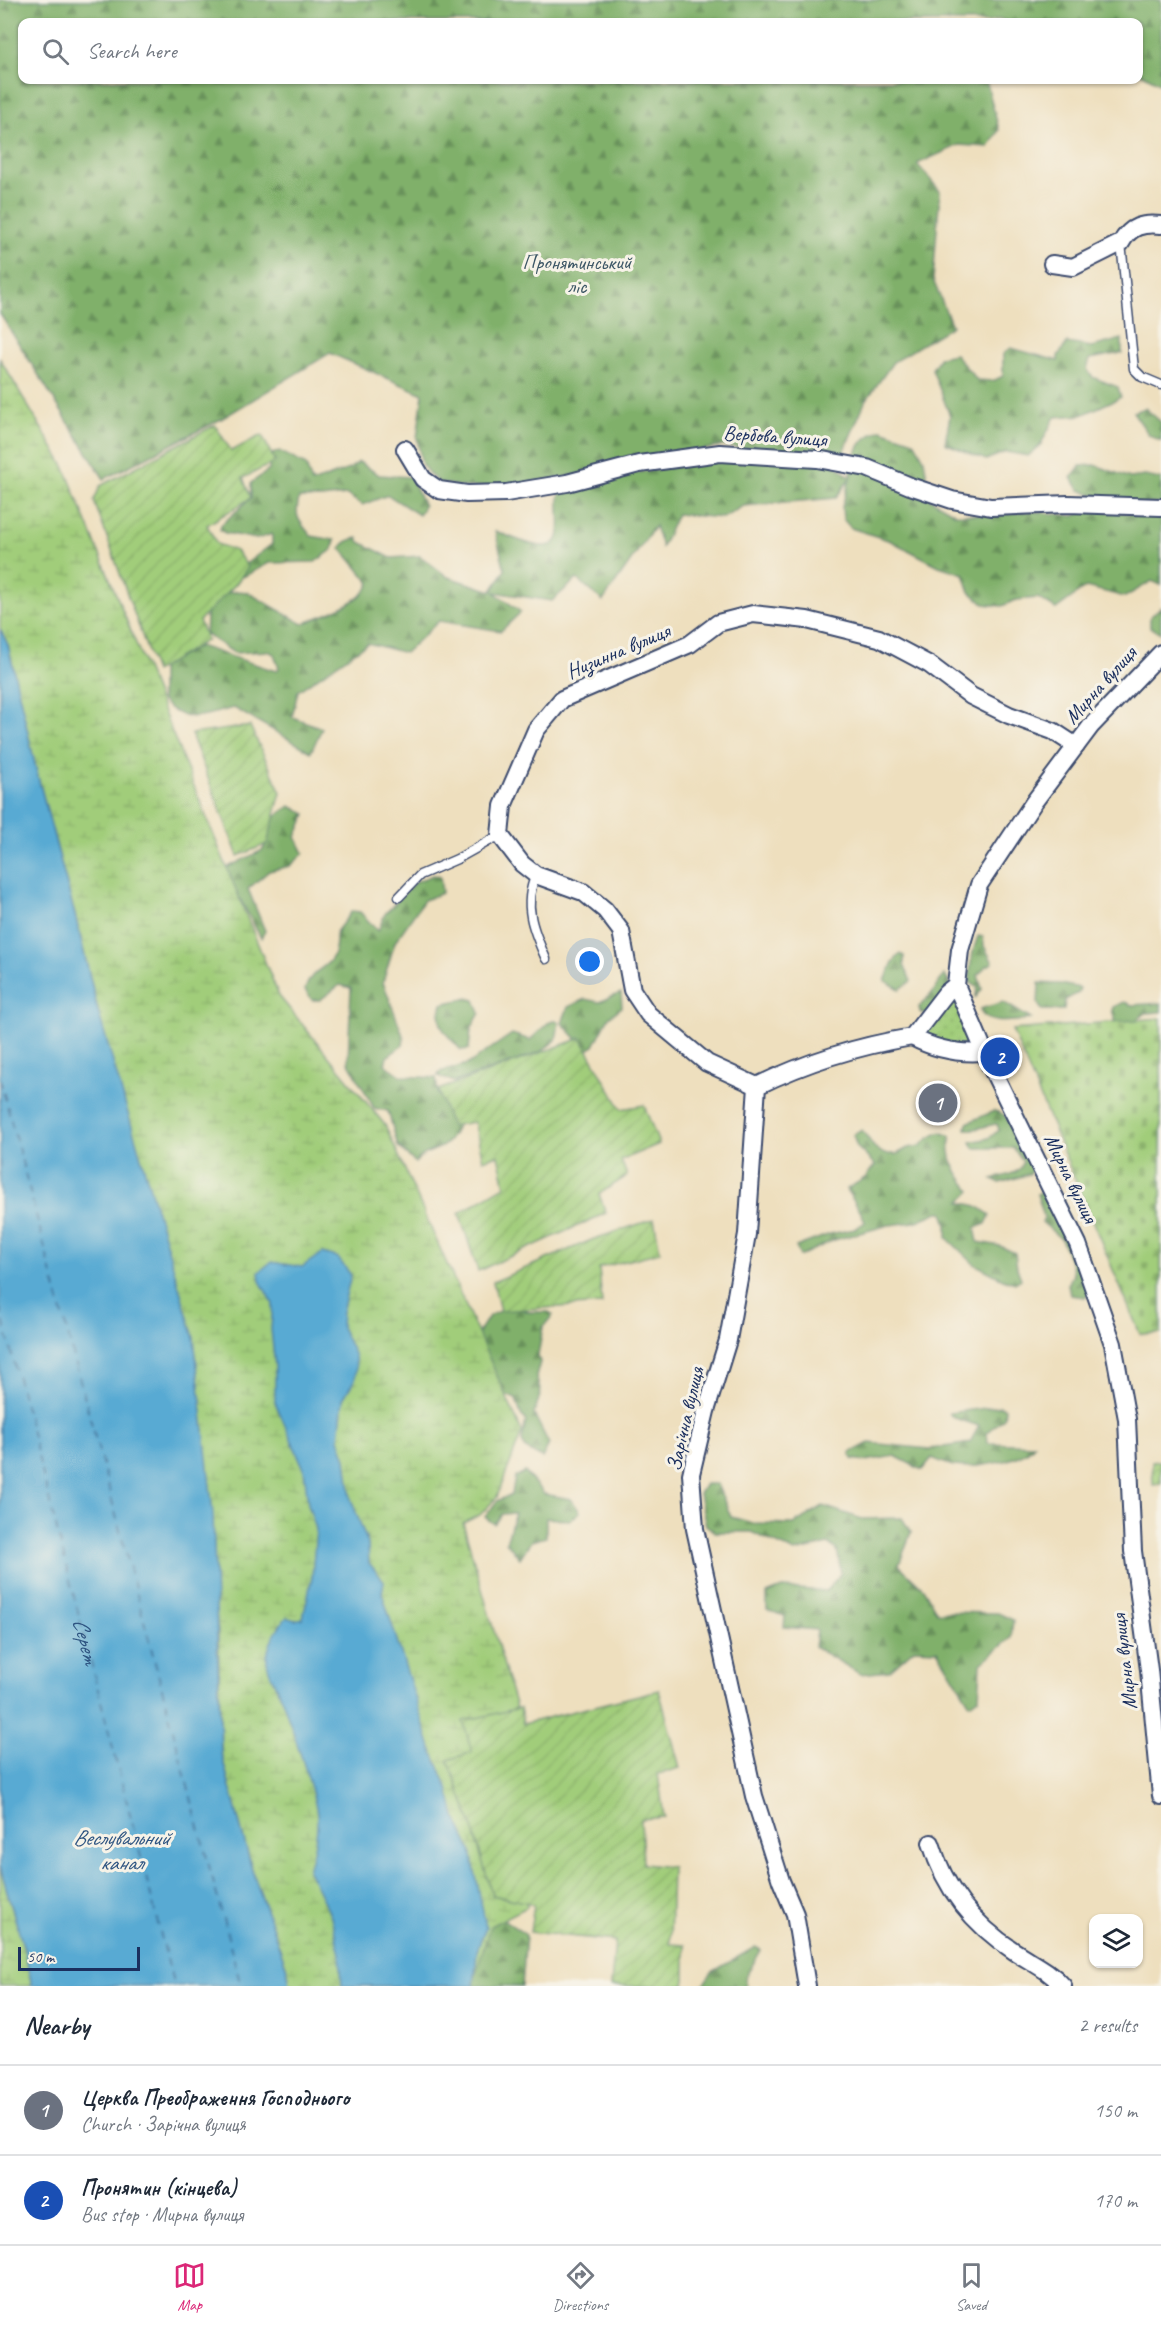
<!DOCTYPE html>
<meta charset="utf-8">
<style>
body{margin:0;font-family:Caveat,sans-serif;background:#f6f6f7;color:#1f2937}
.controls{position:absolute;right:18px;bottom:18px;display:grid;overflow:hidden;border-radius:12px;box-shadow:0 2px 4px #0004}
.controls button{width:54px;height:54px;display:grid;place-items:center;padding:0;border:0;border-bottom:2px solid #e0e1e3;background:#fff;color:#1f2937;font:30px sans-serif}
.scale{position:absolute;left:18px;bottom:15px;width:122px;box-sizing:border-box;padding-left:6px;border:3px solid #1b2f5e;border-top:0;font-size:16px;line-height:21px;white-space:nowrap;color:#1b2f5e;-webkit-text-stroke:4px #f7f3e8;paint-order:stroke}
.you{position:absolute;left:590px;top:962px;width:21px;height:21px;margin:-15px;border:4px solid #fff;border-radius:50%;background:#1a73e8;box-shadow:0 0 0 9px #1a73e833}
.badge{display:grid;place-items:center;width:39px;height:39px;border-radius:50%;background:#db2777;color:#fff;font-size:20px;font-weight:700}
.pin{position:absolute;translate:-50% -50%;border:3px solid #fff;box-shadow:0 2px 6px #0006}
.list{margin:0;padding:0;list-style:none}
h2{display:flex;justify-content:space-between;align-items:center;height:78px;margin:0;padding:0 24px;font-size:26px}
h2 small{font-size:20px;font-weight:400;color:#747a83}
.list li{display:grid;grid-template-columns:39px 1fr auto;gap:18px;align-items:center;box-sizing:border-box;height:90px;padding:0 24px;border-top:2px solid #e0e1e3}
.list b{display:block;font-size:22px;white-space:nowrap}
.list p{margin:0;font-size:20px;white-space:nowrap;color:#747a83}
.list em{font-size:20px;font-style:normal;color:#747a83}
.icon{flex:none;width:33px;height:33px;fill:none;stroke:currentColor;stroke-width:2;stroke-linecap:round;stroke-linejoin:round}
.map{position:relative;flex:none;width:1161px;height:1986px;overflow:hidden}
.search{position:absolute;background:#fff;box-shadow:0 2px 4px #0004;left:18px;right:18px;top:18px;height:66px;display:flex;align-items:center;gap:15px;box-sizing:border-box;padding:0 21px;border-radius:12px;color:#747a83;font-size:22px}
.sheet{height:258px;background:#fff}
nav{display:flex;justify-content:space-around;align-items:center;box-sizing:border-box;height:84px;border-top:2px solid #e0e1e3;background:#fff;font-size:16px;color:#747a83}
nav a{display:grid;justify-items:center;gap:3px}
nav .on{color:#db2777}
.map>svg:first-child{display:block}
.grass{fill:url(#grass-dots);stroke:#5e7e6c;stroke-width:1.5}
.forest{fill:url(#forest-firs);stroke:#4e7064;stroke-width:1.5}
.wetland{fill:url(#wetland-marsh);stroke:#5e7e6c;stroke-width:1.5}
.cemetery{fill:url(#cemetery-stones);stroke:#5e7e6c;stroke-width:1.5}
.garden{fill:url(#garden-furrows);stroke:#5e7e6c;stroke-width:1.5}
.water{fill:#59aad3;stroke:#3a6c98;stroke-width:1.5}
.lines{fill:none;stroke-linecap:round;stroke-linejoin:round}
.ferry{stroke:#2e5481;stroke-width:1.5;stroke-dasharray:8 6;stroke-linecap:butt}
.lane-casing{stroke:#3b496c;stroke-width:11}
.street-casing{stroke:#3b496c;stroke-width:20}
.lane{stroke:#fff;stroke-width:8}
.street{stroke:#fff;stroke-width:16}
.labels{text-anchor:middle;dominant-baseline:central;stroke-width:6;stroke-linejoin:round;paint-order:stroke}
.park-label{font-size:21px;fill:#3c5665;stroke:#f7f3e8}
.street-label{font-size:21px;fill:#1b2f5e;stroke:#f7f3e8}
.water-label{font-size:22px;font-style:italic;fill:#2e5481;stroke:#f7f3e8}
</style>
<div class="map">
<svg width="1161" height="1986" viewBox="0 0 1161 1986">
<defs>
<pattern id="grass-dots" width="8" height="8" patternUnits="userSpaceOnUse" patternTransform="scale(1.5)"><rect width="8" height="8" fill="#a1cd7a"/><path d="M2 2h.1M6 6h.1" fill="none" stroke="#8ab06c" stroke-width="1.8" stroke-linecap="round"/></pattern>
<pattern id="forest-firs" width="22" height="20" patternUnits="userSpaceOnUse" patternTransform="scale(1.5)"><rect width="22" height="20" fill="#80b06a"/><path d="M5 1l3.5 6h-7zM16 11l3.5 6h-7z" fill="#68905a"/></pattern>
<pattern id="wetland-marsh" width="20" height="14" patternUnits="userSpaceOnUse" patternTransform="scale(1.5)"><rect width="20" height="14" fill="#a1cd7a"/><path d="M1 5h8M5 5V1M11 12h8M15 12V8" fill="none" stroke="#8ab06c"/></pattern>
<pattern id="cemetery-stones" width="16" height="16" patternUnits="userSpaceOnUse" patternTransform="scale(1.5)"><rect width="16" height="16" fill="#a1cd7a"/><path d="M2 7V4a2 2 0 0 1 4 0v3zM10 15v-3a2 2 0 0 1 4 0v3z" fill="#8ab06c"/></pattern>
<pattern id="garden-furrows" width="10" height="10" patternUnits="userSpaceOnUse" patternTransform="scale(1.5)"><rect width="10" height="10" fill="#a1cd7a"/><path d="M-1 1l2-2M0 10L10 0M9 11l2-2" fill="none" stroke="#8ab06c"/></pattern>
</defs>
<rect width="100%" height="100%" fill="#f7f3e8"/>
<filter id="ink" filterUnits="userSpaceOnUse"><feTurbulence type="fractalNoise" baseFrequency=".0167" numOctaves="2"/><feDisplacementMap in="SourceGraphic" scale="12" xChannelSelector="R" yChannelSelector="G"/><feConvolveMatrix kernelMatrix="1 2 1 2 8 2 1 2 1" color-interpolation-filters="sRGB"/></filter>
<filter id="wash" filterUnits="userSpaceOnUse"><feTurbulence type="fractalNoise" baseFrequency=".008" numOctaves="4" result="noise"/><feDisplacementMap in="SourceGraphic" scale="24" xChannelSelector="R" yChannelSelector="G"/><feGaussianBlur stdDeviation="1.35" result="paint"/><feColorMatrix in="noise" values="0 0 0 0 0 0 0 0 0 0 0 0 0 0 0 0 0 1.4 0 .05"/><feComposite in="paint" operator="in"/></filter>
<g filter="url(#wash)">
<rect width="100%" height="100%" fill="#eedfbe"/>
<!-- grass -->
<path class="grass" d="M952 996 972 1038C964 1051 938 1043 927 1036V1028Z"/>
<!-- forest -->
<g class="forest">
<polygon points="0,0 1161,0 1161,84 1139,72 1138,22 1008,22 1000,19 989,22 22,22 22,80 986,80 999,130 989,147 959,145 917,164 940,191 933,280 952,326 893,362 865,402 841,458 722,446 565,477 505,486 465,487 440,483 431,476 422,465 417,438 423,394 330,353 221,419 104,479 0,314"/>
<polygon points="1122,339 1122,353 1090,359 1087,369 1092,377 1118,387 1121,397 1082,415 1055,417 1040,446 1028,456 1006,452 986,460 945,443 950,416 932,369 940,357 955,354 977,380 993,381 1003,376 1003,354 1011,348 1058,361 1058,356 1067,343 1092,347"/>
<polygon points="1145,408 1161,422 1161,441 1149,435 1133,412"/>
<path d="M881 430 914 441 924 459 930 499 956 514 999 515 1031 511 1074 516 1089 509 1161 517V585L1152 581 1125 597 1086 587 1056 609 1038 598 1016 600 1002 606 984 604 970 592 964 574 939 566 891 541 851 528 843 519 842 507 850 478 836 498 743 506 723 518 677 514 662 547 655 526 603 601 577 579 552 601 494 592 521 612 501 631 439 621 405 653 368 643 298 691 292 717 322 728 311 752 234 708C203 715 185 727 161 700V667L199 646 276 671 279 668 274 654 268 651 234 653 205 634C206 627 205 615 208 609 214 595 232 589 247 592L303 624C321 615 364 603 370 583L341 548C344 541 351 539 358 538L360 542 391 558 420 556 448 577 492 591 505 570 495 531C508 536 521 542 535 545 575 554 552 507 561 490 562 487 565 485 567 483L740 457 830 460 850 477C857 452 854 441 881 430Z"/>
<path d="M279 451 306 465 312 483 349 469 359 462 379 475 411 477 424 506 419 515 388 495 362 505 347 495 321 498H299C294 519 299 520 311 536L335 540 332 550 315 562 269 563 243 577 237 575 247 563 272 544V534L257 539 225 533 220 530 221 525 251 498V483L269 470 270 455Z"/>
<polygon points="1095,465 1130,478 1145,476 1161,479 1161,504 1118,503 1080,490 1071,478 1080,466"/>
<polygon points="1161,607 1161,633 1150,627 1150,617"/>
<polygon points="290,806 306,814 296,837 304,853 290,866 269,871 248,889 265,931 261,938 224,869 261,851 264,848 273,818"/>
<path d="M433 875 440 876 442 893 424 900 395 942 383 982 404 1038 403 1045 387 1057 385 1064 402 1076 436 1078 438 1094 461 1117C456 1129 451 1143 439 1148 428 1153 423 1153 415 1163L398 1146 388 1111 374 1108 348 1061 351 988 340 985 320 1000H312L305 990C314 959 338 976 336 932L352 911 360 912 378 931 385 914 415 882Z"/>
<path d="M978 936 983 937 984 946 993 963 985 967 978 975 982 989 975 998 978 988 970 982C969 966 972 952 978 936Z"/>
<polygon points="900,954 904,956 904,965 911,981 900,989 885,981 893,962"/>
<polygon points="944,975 951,984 930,1017 920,1012 919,1007 933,992"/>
<polygon points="1039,983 1060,984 1080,988 1078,993 1065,1000 1064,1010 1042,1010 1038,1004"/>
<polygon points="621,993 622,1007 609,1017 594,1046 587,1050 562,1023 568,1007 585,999 599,1002"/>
<path d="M468 998 475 1000 480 1013 471 1029 469 1049 461 1050C446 1033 435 1028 442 1004Z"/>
<path d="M1003 1002 1031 1019C1017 1021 983 1027 980 1009Z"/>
<polygon points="1124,1002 1132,1005 1161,1003 1161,1012 1146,1013 1133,1023 1117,1026 1112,1010 1113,1007"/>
<polygon points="556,1020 559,1022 556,1040 539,1053 455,1082 438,1076 439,1072 468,1064 512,1034 530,1040 548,1023"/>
<path d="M994 1111C1007 1113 1007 1120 1013 1131 1016 1138 1019 1141 1019 1149L1035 1165 1029 1174 1000 1183 992 1179C1004 1175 1022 1175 1023 1161L1013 1148H974L971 1142 989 1138 999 1130 997 1124C986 1125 976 1131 966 1129L967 1123Z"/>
<path d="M862 1130 874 1147 884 1154H897L908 1148 920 1146 929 1138 940 1132 951 1136C945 1157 958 1175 971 1191L960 1202 977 1206 990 1215 986 1224 975 1228 978 1242 1000 1246 1015 1253 1017 1268 1021 1279 1015 1283 1003 1279 974 1264 947 1238V1225L943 1212H938L915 1222 889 1225 834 1240 800 1256 796 1247 830 1234 855 1229 865 1222C861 1209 852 1201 847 1189L865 1178 875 1165 857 1147 853 1135Z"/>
<polygon points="1045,1191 1093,1290 1085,1297 1070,1295 1068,1285 1073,1274 1072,1265 1061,1239 1042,1222 1044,1217 1037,1194"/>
<polygon points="511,1305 529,1312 549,1312 553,1315 543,1327 538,1355 540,1362 536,1377 541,1392 534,1414 549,1444 542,1458 524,1448 522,1440 526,1420 521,1415 516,1399 503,1394 477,1335 489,1316"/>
<path d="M1000 1406 1005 1408 1004 1418 987 1433 988 1443 1034 1445C1023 1461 973 1469 954 1466 947 1465 939 1461 932 1458L922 1470 895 1456 865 1461 852 1459 850 1453 869 1443 930 1449 964 1444 970 1442 979 1426 952 1417 949 1413Z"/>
<polygon points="525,1472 544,1494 571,1499 580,1512 570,1520 546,1518 546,1537 531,1541 520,1558 506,1542 515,1513 502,1514 494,1524 485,1517 497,1501 512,1494 515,1477"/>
<polygon points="705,1484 717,1484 731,1517 753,1523 794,1524 823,1506 862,1519 902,1518 911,1532 899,1565 923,1588 937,1612 998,1613 1013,1620 1011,1638 981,1664 979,1697 970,1704 937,1650 914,1649 889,1671 860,1674 815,1647 817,1630 784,1627 785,1616 767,1610 767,1594 782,1588 827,1591 841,1573 837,1549 828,1544 795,1552 751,1532 715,1532 706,1525 699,1494"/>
<polygon points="486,1916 504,1920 526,1935 522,1986 472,1986 475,1945"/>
<polygon points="755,1947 761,1950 745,1978 747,1986 702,1986 712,1972"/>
</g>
<!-- wetland -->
<g class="wetland">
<polygon points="0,359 64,466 279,996 385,1125 522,1432 497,1497 480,1515 463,1523 517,1711 527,1907 490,1926 472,1986 290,1986 287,1969 252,1870 221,1753 218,1631 143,1170 98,1011 75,915 37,773 8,645 0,629"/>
<polygon points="0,1867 24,1949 32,1986 0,1986"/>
</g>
<!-- cemetery -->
<polygon class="cemetery" points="1161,1018 1161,1333 1140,1334 1012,1030"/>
<!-- garden -->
<g class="garden">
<polygon points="215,425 231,451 262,435 275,462 243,478 251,498 207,525 217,544 236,551 248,567 236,584 199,621 207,640 155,672 94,501 100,486"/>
<polygon points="250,726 281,792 267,844 238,856 191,734"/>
<polygon points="581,1038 621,1109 644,1105 659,1144 621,1160 627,1176 599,1194 606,1213 478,1271 459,1213 505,1186 498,1155 483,1160 474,1122 451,1126 438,1090"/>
<polygon points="654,1219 660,1252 599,1268 602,1304 500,1311 493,1282 594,1239"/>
<polygon points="1161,1461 1161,1484 1153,1485 1152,1462"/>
<polygon points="659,1690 680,1768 658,1774 664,1817 641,1819 643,1864 672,1867 670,1944 685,1945 685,1986 611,1986 615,1941 530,1932 534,1904 492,1895 472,1824 448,1760 472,1752 463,1721 520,1708 523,1724"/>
</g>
<!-- water -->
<g class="water">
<polygon points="0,629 8,645 37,773 75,915 98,1011 194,1338 213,1514 221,1753 252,1870 287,1969 290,1986 32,1986 24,1949 0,1867"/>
<path d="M322 1253 337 1257 351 1275 342 1312 341 1327 355 1356 356 1370 355 1379 343 1399 339 1439 346 1459 351 1499 368 1544 369 1563 384 1581 382 1593 431 1748 448 1789 455 1816 471 1851 486 1927 477 1951 474 1986H342L340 1954 331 1916 308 1870C314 1851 320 1827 316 1807 308 1773 295 1738 284 1705 279 1691 269 1676 267 1662 265 1650 278 1625 287 1617L295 1620 303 1618 312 1577 316 1529 308 1504 304 1469 275 1402V1367L271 1329 273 1304 260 1281 259 1272 271 1262 302 1267Z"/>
</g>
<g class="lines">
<!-- ferry -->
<g class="ferry">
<polyline points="0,1079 241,1986"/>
<path id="s1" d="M0 1308 174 1986"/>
</g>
</g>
</g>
<g filter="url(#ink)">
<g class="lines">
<!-- lane casing -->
<g class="lane-casing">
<g id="lane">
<polyline points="1121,243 1134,369 1142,377 1161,385"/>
<path d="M536 875C522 905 534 932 546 959"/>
<polyline points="399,897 420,875 457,859 500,835"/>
</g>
</g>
<!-- street casing -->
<g class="street-casing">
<g id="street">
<path d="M1052 264 1073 267 1121 243C1130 226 1143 223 1161 225"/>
<polyline points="405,449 423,479 439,490 467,494 506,493 567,483 639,464 720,453 817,459 867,468 910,486 952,500 991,507 1068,504 1161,507"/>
<polyline points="1161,653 1091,726 1034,802 979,885 960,950 956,985 991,1067 1078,1244 1113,1344 1127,1419 1133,1551 1149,1670 1161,1796"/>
<path d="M912 1037C934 1049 959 1054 984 1052"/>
<polyline points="757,1086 707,1063 648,1014 632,990 621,931 605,910 583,892 536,875 522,864 500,835 503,806 536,730 562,699 690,644 718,623 753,614 807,620 879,638 930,665 971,696 1009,715 1053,731 1076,746"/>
<path d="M931 1843C945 1890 974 1925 1014 1951 1032 1963 1049 1970 1063 1986"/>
<path d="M807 1986 795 1914 781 1881 754 1796 695 1529 691 1474 706 1411 728 1340 747 1234 757 1086C806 1062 858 1046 912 1037L946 993 956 985"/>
</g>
</g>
<!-- lane -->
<use href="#lane" class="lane"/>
<!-- street -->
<use href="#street" class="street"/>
</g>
</g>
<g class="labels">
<!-- park labels -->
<g class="park-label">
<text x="577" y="262">Пронятинський<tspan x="577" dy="24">ліс</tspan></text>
</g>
<!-- street labels -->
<g class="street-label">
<text transform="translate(775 436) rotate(4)">Вербова вулиця</text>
<text transform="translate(618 651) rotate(-23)">Низинна вулиця</text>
<text transform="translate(1100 685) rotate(-48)">Мирна вулиця</text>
<text transform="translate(1071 1178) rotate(64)">Мирна вулиця</text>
<text transform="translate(685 1419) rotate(-77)">Зарічна вулиця</text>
<text transform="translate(1124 1662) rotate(-97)">Мирна вулиця</text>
</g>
<!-- water labels -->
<g class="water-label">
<text stroke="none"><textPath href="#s1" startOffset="344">Серет</textPath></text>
<text x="121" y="1838">Веслувальний<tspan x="121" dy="25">канал</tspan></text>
</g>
</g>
</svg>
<div class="controls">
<button><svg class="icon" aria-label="layers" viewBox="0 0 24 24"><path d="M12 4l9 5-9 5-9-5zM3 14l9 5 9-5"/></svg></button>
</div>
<div class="scale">50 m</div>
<div class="you"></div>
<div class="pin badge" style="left:938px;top:1103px;background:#6b7280">1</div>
<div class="pin badge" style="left:1000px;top:1057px;background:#1a4fb4">2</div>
<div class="search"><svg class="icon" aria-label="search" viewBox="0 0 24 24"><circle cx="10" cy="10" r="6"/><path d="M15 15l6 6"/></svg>Search here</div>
</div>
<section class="sheet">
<h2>Nearby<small>2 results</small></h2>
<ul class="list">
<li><span class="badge" style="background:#6b7280">1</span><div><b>Церква Преображення Господнього</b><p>Church · Зарічна вулиця</p></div><em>150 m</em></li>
<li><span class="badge" style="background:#1a4fb4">2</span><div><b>Пронятин (кінцева)</b><p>Bus stop · Мирна вулиця</p></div><em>170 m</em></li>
</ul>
</section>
<nav>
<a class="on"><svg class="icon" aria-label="map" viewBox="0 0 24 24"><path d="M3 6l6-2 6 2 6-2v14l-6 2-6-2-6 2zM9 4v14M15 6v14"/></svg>Map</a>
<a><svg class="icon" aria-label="directions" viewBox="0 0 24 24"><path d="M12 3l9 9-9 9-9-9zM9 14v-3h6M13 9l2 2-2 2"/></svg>Directions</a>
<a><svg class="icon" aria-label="saved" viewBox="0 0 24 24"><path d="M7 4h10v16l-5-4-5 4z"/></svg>Saved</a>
</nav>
